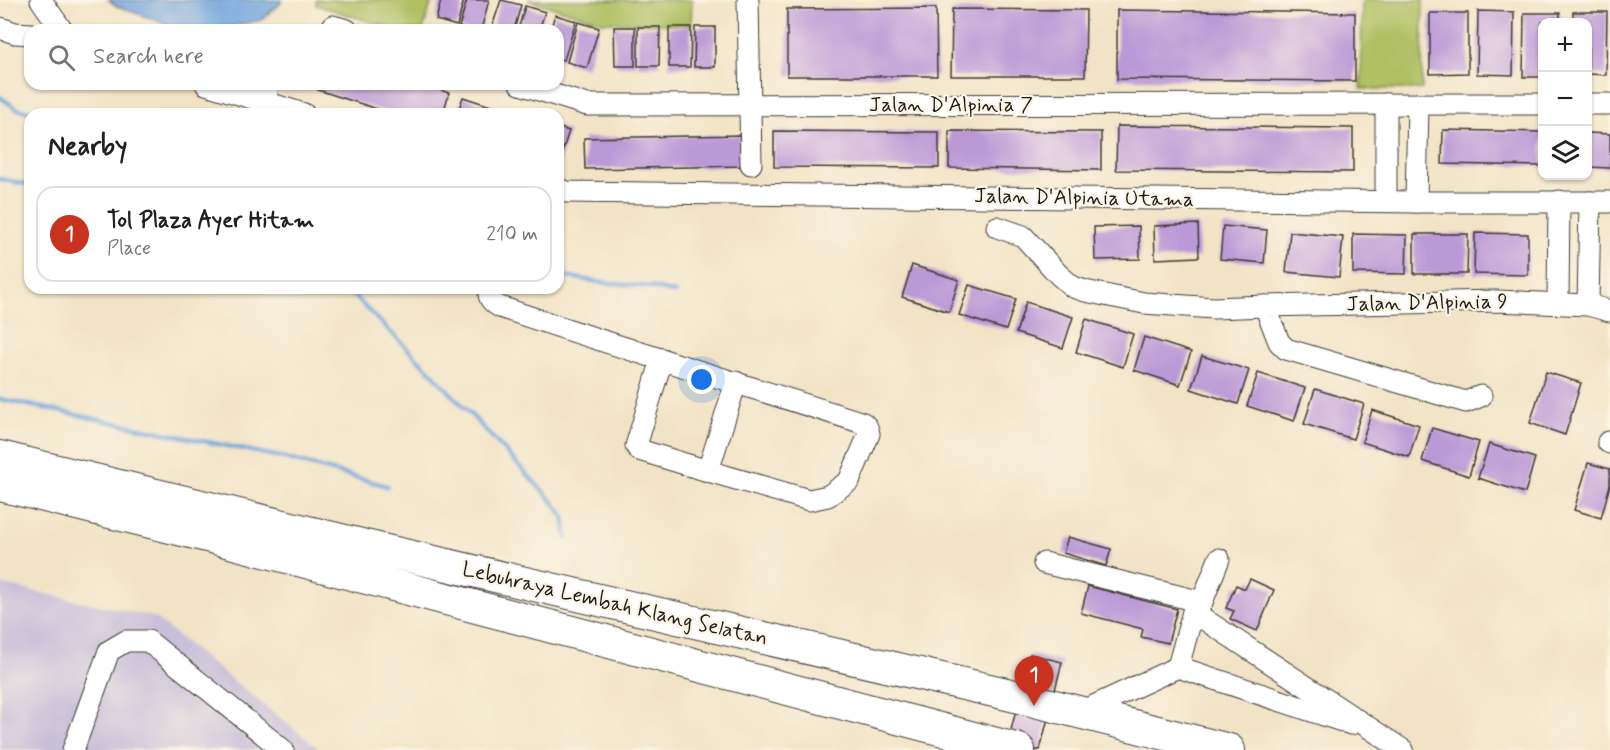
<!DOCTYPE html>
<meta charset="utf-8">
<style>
body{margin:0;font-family:Mynerve,sans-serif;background:#f2f2f2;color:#202124}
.controls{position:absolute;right:18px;top:18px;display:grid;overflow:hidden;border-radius:12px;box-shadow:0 2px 4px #0004}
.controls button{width:54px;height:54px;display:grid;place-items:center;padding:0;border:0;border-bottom:2px solid #e0e0e0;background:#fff;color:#202124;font:30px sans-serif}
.you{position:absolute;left:702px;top:380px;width:21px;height:21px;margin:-15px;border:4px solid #fff;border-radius:50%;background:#1a73e8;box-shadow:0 0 0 9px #1a73e833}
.badge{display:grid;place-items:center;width:39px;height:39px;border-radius:50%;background:#c8321e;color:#fff;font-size:20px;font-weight:700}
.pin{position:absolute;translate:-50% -50px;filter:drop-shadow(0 2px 3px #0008)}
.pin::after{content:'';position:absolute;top:32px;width:21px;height:18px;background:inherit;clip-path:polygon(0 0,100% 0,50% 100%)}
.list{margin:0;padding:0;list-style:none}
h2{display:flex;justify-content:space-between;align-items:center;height:78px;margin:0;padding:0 24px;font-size:26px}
h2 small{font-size:20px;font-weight:400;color:#757577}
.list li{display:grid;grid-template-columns:39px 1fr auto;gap:18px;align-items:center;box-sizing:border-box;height:96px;margin:0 12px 12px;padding:0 12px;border:2px solid #e0e0e0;border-radius:18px}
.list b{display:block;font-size:22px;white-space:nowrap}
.list p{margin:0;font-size:20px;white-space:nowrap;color:#757577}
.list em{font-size:20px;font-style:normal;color:#757577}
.icon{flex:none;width:33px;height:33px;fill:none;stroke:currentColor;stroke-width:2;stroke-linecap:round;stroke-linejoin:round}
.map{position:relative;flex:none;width:1610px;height:750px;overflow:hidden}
.search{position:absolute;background:#fff;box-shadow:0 2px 4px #0004;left:24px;top:24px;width:540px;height:66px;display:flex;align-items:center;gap:15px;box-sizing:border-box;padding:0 21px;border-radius:18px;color:#757577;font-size:22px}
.panel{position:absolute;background:#fff;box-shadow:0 2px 4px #0004;left:24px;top:108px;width:540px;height:186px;border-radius:18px}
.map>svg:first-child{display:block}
.industrial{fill:#c8bfd8}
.green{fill:#afbf62;stroke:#666e3f;stroke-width:1.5}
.water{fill:#6fa3dc;stroke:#46607c;stroke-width:1.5}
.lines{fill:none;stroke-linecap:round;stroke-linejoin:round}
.stream{stroke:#6fa3dc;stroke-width:4.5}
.building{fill:#bb99d7}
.minor-casing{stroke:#3c3a35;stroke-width:23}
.highway-casing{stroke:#3c3a35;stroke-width:34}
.minor{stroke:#fff;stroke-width:21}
.highway{stroke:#fff;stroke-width:32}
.labels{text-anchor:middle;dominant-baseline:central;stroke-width:4.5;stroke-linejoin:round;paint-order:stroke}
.street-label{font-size:21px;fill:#1c1c1c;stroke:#fcf5e5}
</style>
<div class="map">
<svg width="1610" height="750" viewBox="0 0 1610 750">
<rect width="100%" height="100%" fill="#fcf5e5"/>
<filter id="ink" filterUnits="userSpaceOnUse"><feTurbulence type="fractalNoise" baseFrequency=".0167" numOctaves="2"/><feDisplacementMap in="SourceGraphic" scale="12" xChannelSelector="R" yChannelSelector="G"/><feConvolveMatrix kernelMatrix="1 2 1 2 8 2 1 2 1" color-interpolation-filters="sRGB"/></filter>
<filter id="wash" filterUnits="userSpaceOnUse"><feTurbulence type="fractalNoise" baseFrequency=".008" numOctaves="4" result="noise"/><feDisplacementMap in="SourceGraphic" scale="24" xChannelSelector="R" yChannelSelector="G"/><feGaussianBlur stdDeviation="1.35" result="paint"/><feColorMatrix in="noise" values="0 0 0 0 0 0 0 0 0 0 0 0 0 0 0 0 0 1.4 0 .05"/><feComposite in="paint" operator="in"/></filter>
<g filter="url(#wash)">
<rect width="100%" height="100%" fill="#f1e3c5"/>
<!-- industrial -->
<polygon class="industrial" points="0,584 154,617 320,750 0,750"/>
<!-- green -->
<g class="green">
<polygon points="316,0 432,0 423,30 397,30 316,5"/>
<polygon points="528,0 692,0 691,25 603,22"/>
<polygon points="1362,0 1423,0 1422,89 1361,89"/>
</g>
<!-- water -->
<polygon class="water" points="109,0 282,0 281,3 261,20 222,28 175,27 116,6"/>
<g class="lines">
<!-- stream -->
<g class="stream">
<polyline points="0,97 17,109 42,114"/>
<polyline points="0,179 30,185"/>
<polyline points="558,275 599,282 650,287 676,293"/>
<polyline points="346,288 431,372 554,503 564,517 567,538"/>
<polyline points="0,399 285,458 387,486"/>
</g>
</g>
<g id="blocks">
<!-- building -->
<g class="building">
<polygon points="441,0 464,0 457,26 436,20"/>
<polygon points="467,0 489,0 481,30 468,30 459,27"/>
<polygon points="501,0 521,5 514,30 491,30"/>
<polygon points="525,6 545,12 539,30 518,30"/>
<polygon points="936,8 937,76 787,76 787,9"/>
<polygon points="952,9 1086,10 1085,76 951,76"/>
<polygon points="1117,10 1355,13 1355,81 1117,79"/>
<polygon points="1478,11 1514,12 1513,75 1477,74"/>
<polygon points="1573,12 1607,12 1606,75 1588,74 1588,22 1573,22"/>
<polygon points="1430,13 1468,13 1468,73 1430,74"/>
<polygon points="1524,13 1560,13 1560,22 1542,22 1542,77 1523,77"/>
<polygon points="555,15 576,21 564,60 558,59 558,30 550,30"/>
<polygon points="578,22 599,28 587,68 567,62"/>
<polygon points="614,27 635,27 635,66 615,66"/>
<polygon points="638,27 660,27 659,66 638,66"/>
<polygon points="669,27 691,27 690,67 669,67"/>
<polygon points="695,27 715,27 715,67 694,67"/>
<polygon points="320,84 422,84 449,93 443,114 393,114 318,90"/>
<polygon points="463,97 515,114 457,114"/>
<polygon points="1117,126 1353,128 1353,172 1116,170"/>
<polygon points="558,127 569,131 558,165"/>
<polygon points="1443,130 1542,132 1542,166 1442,164"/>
<polygon points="774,131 939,132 939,168 774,167"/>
<polygon points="949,131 1101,132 1101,170 949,168"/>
<polygon points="1588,133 1610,134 1610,168 1588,167"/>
<polygon points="743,135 744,166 585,169 584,138"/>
<polygon points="1198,224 1199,257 1155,259 1154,226"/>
<polygon points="1139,226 1140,259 1095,260 1094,227"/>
<polygon points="1223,226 1267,230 1264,263 1220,259"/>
<polygon points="1290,232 1343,237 1339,277 1286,272"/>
<polygon points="1475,233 1528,234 1528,275 1474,274"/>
<polygon points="1353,234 1407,235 1406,274 1353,273"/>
<polygon points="1414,234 1468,234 1467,274 1414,274"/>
<polygon points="912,265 959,280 949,312 902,297"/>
<polygon points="969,285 1016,299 1006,330 959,315"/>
<polygon points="1026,302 1073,317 1063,348 1016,333"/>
<polygon points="1086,319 1133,334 1123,367 1076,352"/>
<polygon points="1144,337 1191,352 1180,385 1134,370"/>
<polygon points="1202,356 1249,370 1238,404 1191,389"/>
<polygon points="1546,372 1581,383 1565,435 1530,423"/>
<polygon points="1258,373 1305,388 1294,421 1247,406"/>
<polygon points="1315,389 1364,404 1353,439 1304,424"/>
<polygon points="1372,410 1419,425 1409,457 1362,442"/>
<polygon points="1432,428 1479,442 1469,476 1422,461"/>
<polygon points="1489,444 1535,458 1525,493 1478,478"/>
<polygon points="1588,463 1610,469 1610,485 1601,518 1574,510"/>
<polygon points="1068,537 1111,549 1106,566 1063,553"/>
<polygon points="1250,579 1274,590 1257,631 1230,619 1234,611 1226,608 1236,585 1245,589"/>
<polygon points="1088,586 1177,609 1168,643 1141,637 1143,629 1081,613"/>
<polygon points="1030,654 1062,662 1040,750 1006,750"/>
</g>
</g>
</g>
<g filter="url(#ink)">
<use href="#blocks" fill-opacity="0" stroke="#3c3a35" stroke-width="1.5"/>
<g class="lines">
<!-- minor casing -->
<g class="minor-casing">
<g id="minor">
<polyline points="41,0 62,30"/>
<polyline points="748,0 751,164"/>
<polyline points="333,26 347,30"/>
<polyline points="0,28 15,33 30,34"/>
<polyline points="206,84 304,114"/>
<polyline points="520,84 587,105 1542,104"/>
<polyline points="266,103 268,84"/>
<polyline points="1386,104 1386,201"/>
<polyline points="1588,104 1610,104"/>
<polyline points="558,189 567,192 1416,202 1610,202"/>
<polyline points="1416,202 1418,104"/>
<polyline points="997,227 1023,236 1059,275 1073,287 1085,291 1144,303 1214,308 1265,306"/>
<path d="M489 288C488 298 491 302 500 307 620 348 742 384 863 423L867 427 869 434 849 481 828 496 809 500 708 471 736 382"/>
<polyline points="1558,303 1559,201"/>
<polyline points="1588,305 1590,202"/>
<polyline points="662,359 636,446 639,450 708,471"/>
<polyline points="1481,396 1466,402 1286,349 1279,342 1265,306 1496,301 1588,305 1610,311"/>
<polyline points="1608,442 1610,443"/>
<polyline points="1044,563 1202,602 1193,612 1178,667 1081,712"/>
<polyline points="1202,602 1219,559"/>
<polyline points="1193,612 1403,750"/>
<polyline points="1178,667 1351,724"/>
<polyline points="73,750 109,651 126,641 148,641 283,750"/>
</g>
</g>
<!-- highway casing -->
<g class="highway-casing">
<g id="highway">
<polyline points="0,457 378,549 1011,695 1229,750"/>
<polyline points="0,485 215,538 1019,750"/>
</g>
</g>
<!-- minor -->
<use href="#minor" class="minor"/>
<!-- highway -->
<use href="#highway" class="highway"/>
</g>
</g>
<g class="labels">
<!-- street labels -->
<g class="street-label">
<text x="951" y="105">Jalan D'Alpinia 7</text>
<text transform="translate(1084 198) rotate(1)">Jalan D'Alpinia Utama</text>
<text transform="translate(1427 303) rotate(-1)">Jalan D'Alpinia 9</text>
<text transform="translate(615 604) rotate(13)">Lebuhraya Lembah Klang Selatan</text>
</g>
</g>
</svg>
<div class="controls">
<button>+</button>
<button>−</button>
<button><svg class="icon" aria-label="layers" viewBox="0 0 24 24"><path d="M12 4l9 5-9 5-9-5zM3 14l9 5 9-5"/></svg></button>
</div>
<div class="you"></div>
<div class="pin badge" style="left:1034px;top:706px">1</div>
<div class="search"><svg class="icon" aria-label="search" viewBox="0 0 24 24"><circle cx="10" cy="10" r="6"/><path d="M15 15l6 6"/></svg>Search here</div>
<section class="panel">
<h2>Nearby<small></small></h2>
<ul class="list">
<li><span class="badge">1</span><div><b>Tol Plaza Ayer Hitam</b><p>Place</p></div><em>210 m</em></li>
</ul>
</section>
</div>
